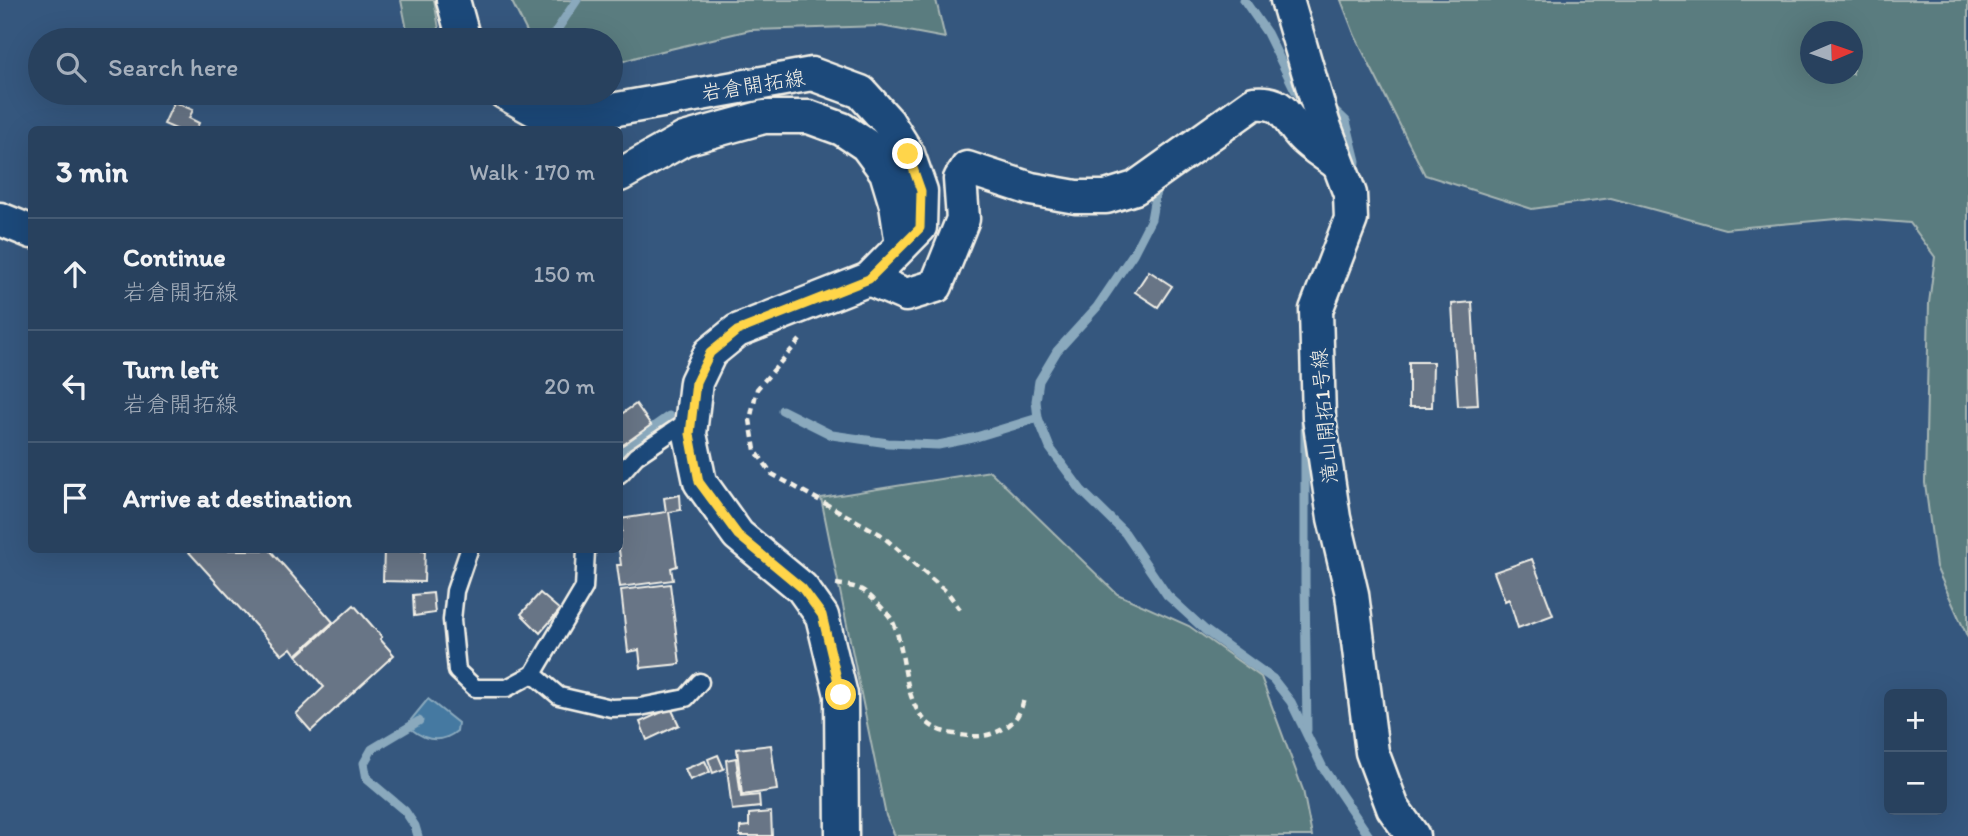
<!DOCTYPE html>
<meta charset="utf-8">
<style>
body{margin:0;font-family:Itim,"Klee One",sans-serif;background:#304864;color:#f1f3f6}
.controls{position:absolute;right:21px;bottom:21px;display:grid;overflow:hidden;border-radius:10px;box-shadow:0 7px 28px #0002}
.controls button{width:63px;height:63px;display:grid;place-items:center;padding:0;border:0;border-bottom:2px solid #445a73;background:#28415e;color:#f1f3f6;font:35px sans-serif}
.compass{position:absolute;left:1800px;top:21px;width:63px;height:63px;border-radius:50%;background:#28415e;box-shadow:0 7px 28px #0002;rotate:88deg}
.stop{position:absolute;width:21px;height:21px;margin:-16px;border:5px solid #ffd54a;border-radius:50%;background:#fff}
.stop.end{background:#ffd54a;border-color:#fff;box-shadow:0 2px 7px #0008}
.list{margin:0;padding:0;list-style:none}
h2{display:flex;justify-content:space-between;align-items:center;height:91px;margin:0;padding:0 28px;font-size:30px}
h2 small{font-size:23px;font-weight:400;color:#a5afbc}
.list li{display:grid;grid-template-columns:46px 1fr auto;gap:21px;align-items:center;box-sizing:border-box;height:112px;padding:0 28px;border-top:2px solid #445a73}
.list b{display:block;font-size:26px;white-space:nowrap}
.list p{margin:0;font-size:23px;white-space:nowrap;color:#a5afbc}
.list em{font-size:23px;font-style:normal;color:#a5afbc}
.icon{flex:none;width:38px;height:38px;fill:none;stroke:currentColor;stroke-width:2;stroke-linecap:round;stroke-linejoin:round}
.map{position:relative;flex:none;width:1968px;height:836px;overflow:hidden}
.search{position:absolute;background:#28415e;box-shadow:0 7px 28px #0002;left:28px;top:28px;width:595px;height:77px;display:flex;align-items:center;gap:18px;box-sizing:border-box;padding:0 24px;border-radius:38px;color:#a5afbc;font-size:26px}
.panel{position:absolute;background:#28415e;box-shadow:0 7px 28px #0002;left:28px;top:126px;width:595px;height:427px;border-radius:10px}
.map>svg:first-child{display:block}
.green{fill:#5a7b7f;stroke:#a7b6b4;stroke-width:2;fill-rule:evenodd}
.water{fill:#4479a1;stroke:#8aa9bd;stroke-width:2}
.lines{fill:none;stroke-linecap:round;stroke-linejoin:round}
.stream{stroke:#8aa9bd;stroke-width:9}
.building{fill:#677486;stroke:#f4f1e8;stroke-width:2}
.service-casing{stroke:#f4f1e8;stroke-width:21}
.minor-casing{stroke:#f4f1e8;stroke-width:37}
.path{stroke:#f4f1e8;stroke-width:4.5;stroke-dasharray:7 5;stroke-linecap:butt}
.service{stroke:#1f4a7a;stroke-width:16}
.minor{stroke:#1f4a7a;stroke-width:32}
.route{stroke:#ffd54a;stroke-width:9}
.labels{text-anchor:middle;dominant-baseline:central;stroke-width:5;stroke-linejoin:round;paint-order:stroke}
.street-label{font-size:21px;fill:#f4f1e8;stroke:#1f4a7a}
</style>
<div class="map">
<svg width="1968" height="836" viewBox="0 0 1968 836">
<rect width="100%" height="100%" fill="#35577e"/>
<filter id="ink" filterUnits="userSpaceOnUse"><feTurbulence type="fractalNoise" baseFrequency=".0143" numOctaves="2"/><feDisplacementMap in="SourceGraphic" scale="14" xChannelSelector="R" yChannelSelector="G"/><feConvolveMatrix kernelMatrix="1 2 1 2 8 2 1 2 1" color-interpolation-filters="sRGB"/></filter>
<g filter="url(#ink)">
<!-- green -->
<g class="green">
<polygon points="401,0 434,0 441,40 409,40"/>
<polygon points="511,0 936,0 945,38 881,26 750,30 637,57 611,65 611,40 531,40"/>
<path d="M1341 0H1968V638L1936 567 1925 483 1929 303 1935 257 1910 223 1847 218 1725 229 1611 198 1532 209 1425 175 1355 36ZM1811 32H1853V74H1811Z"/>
<polygon points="990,471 1117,594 1189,626 1261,677 1303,790 1312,836 895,836 886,816 821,498"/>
</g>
<!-- water -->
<path class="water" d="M428 699 458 723 457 731C441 744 426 741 411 729L410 721Z"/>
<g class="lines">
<!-- stream -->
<g class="stream">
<polyline points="1244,0 1267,33 1295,90 1304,100"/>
<polyline points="550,40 577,0"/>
<polyline points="1329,105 1346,121 1356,161 1355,173"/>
<polyline points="1154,184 1156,191 1151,219 1133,254 1097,307 1057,351 1039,381 1036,401 1038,418 1050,448 1081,490 1125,533 1167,595 1205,630 1273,679 1291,702 1323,768 1369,836"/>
<polyline points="782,410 832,435 888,443 938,445 973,438 1038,418"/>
<polyline points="1305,422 1305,582 1307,730"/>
<polyline points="620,456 639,437 669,416"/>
<polyline points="418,836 415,826 405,811 367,779 364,763 372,749 419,721"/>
</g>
</g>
<!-- building -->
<g class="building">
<polygon points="174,102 193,110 189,118 199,123 196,130 178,130 164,124"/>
<polygon points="1149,271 1172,286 1158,307 1135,292"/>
<polygon points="1472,302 1478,405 1458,406 1452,304"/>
<polygon points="1409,362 1433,362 1432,407 1409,407"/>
<polygon points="636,404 651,425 620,447 620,415"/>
<polygon points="680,495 681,510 669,512 677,566 671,568 673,580 620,587 617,565 621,565 619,550 620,532 622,531 620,519 666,512 664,498"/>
<polygon points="187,550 270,550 333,622 296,655 291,648 282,655"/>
<polygon points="384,550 425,550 424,582 383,581"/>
<polygon points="1532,559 1553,615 1518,628 1509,599 1505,601 1494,572"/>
<polygon points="670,584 680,664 641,668 639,650 628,652 621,590"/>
<polygon points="433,593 435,613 414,616 413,595"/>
<polygon points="540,593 560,610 540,633 521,614"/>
<polygon points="354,605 382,637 380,639 394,655 311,731 296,714 324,687 297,656"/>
<polygon points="671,708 679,725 647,740 640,722"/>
<polygon points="771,745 777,790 742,795 737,749"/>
<polygon points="718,755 724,769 713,773 708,759"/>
<polygon points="736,758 741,797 759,795 760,807 732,810 726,760"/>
<polygon points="705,761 710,772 690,780 685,769"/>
<polygon points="771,812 772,836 740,836 740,827 749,826 749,814"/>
</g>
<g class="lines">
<!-- service casing -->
<g class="service-casing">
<g id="service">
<polyline points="620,474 636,456 692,418"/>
<polyline points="469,550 455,591 452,620 457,671 475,688 507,688 533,674 584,588 586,550"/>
<polyline points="533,674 559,696 611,708 640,707 686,698 700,682"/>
</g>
</g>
<!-- minor casing -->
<g class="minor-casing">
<g id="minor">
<polyline points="453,0 464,40"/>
<polyline points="1287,0 1323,122 1350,194 1351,219 1316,310 1319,418 1334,518 1352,594 1372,752 1393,808 1413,836"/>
<polyline points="505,93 537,111 584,115 812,74 861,92 888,122 908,154 921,191 920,227 869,279 737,331 710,353 696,382 690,434 700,482 738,535 802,588 822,616 841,695 842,836"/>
<polyline points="620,175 684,139 764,117 809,117 842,129 866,145 886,172 896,205 902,245"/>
<polyline points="0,219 32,232"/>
<path d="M869 279 906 295 936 286 963 219 960 179 967 168 1031 189 1076 197H1106L1135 188 1254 103C1285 100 1285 118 1302 136 1312 147 1327 155 1338 164"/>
</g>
</g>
<!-- path -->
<g class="path">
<polyline points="800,340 757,389 750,420 755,450 772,474 880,534 948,593 962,612"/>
<path d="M836 584C843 585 855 586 862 590 868 593 889 614 892 620 911 658 897 726 954 734 967 736 978 738 991 734 1010 728 1020 718 1024 698"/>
</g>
<!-- service -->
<use href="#service" class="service"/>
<!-- minor -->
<use href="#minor" class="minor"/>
</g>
</g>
<g class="lines" filter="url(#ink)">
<!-- route -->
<polyline class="route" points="841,695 822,615 802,588 738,535 699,482 690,434 696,382 710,353 737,331 869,279 920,228 921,191 908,154"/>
</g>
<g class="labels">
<!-- street labels -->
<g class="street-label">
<text transform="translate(753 85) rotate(-9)">岩倉開拓線</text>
<text transform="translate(1324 416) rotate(-95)">滝山開拓1号線</text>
</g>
</g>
</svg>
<div class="controls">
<button>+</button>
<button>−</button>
</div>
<svg class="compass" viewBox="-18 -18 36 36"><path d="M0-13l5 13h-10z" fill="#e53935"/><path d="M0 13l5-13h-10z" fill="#a5afbc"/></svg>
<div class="stop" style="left:841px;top:695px"></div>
<div class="stop end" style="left:908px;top:154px"></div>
<div class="search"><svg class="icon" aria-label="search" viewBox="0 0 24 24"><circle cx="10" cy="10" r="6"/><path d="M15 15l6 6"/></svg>Search here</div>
<section class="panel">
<h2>3 min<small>Walk · 170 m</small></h2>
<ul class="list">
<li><svg class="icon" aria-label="ahead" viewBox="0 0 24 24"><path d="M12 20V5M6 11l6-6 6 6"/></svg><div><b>Continue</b><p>岩倉開拓線</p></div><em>150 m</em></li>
<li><svg class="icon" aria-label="left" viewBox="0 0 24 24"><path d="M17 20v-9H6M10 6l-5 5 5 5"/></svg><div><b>Turn left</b><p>岩倉開拓線</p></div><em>20 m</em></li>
<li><svg class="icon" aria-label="arrive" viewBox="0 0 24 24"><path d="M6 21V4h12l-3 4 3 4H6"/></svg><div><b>Arrive at destination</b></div></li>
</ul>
</section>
</div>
